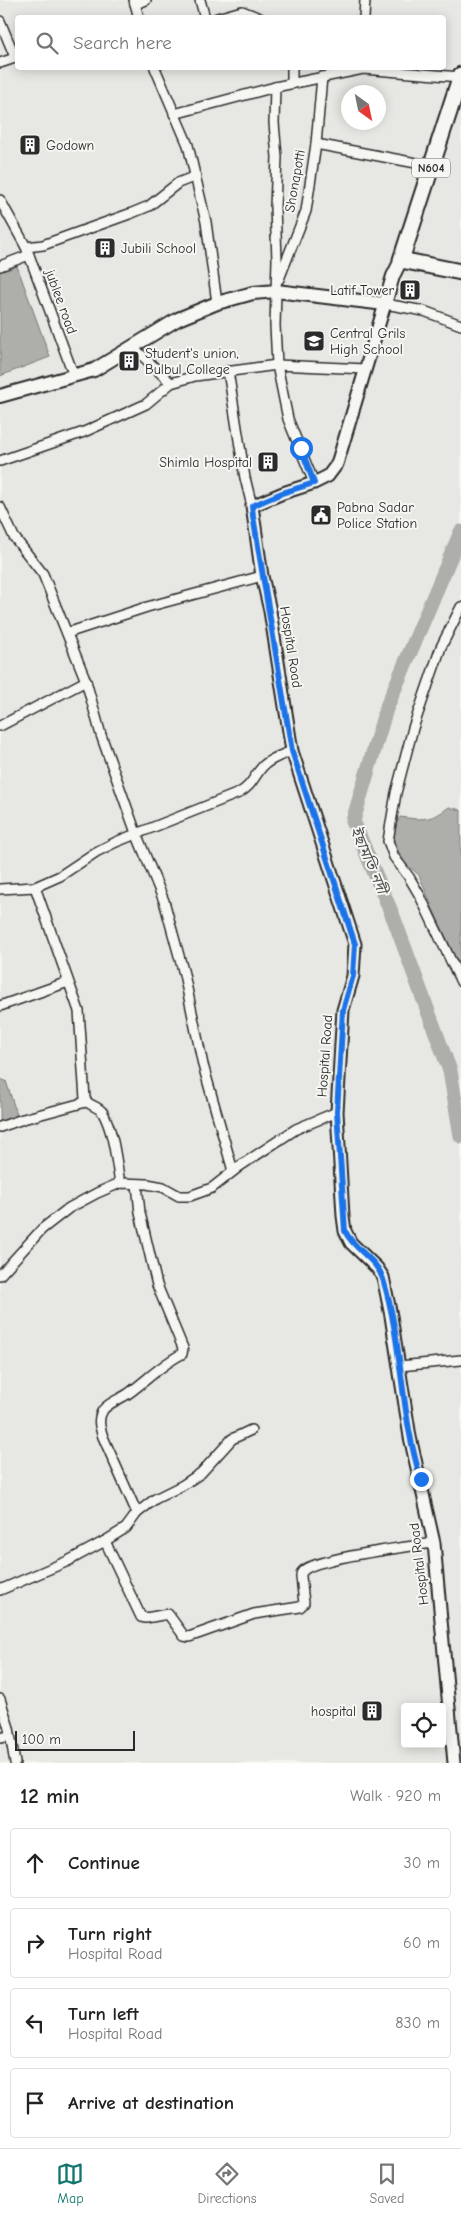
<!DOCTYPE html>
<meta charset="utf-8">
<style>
body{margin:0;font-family:"Comic Neue","Noto Sans Bengali",sans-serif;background:#f6f6f6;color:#222}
.controls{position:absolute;right:15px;bottom:15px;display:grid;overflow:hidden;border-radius:5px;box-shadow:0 2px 12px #0003}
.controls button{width:45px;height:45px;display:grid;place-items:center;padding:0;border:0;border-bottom:1px solid #e0e0e0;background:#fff;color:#222;font:25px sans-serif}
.compass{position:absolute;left:341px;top:85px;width:45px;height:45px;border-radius:50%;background:#fff;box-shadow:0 2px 12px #0003;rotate:147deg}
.scale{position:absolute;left:15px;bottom:12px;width:120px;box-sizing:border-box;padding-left:5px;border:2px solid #2b2b2b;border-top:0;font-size:14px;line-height:18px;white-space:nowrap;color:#2b2b2b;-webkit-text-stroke:4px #f6f6f2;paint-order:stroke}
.stop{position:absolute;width:15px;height:15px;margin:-11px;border:4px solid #1a73e8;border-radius:50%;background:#fff}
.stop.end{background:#1a73e8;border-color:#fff;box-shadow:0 1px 5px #0008}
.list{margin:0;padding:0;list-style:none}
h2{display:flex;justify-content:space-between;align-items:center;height:65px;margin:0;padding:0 20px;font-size:21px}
h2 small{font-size:16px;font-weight:400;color:#767676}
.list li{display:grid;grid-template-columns:32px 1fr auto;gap:15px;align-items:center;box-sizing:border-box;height:70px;margin:0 10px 10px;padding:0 10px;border:1px solid #e0e0e0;border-radius:5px}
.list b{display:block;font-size:19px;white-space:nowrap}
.list p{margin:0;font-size:16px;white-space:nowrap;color:#767676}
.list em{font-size:16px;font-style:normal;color:#767676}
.icon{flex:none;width:28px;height:28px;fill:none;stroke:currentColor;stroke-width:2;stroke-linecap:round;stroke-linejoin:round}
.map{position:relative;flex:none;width:461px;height:1763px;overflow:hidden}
.search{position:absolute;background:#fff;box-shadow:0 2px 12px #0003;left:15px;right:15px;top:15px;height:55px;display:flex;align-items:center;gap:12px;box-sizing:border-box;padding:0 18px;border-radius:5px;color:#767676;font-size:19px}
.sheet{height:385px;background:#fff}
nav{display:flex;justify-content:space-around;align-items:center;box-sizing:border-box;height:70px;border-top:1px solid #e0e0e0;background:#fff;font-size:14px;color:#767676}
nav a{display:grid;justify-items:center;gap:2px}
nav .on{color:#0f766e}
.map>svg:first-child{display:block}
.built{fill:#e7e7e3;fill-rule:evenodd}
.water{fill:#aeaeab;stroke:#7a7a78}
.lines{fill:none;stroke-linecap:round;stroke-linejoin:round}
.river{stroke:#aeaeab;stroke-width:15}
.street-casing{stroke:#2b2b2b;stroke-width:12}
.secondary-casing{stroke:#2b2b2b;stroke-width:15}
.primary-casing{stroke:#2b2b2b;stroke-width:16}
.highway-casing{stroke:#2b2b2b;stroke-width:19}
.street{stroke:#f6f6f2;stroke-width:9}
.secondary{stroke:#f6f6f2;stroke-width:11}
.primary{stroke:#f6f6f2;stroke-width:12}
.highway{stroke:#f6f6f2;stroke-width:15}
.route{stroke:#1a73e8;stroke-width:6}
.labels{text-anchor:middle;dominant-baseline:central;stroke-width:4;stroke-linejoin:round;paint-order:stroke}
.shield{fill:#f6f6f2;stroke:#686867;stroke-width:1}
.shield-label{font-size:12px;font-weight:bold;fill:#2b2b2b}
.poi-label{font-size:14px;fill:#2b2b2b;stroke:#f6f6f2;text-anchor:start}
.street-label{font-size:14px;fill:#2b2b2b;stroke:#f6f6f2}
.water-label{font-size:15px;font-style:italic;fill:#525251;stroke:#f6f6f2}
</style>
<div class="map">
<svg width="461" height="1763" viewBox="0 0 461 1763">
<rect width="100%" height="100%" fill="#f6f6f2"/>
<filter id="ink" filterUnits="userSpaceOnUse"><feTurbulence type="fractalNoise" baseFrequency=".02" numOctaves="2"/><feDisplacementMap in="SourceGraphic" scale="10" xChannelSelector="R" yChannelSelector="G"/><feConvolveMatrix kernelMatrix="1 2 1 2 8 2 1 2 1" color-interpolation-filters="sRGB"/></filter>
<g filter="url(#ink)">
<!-- built -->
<path class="built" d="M0 0H461V1763H0ZM18 18H444V68H18ZM348 92H378V122H348ZM405 1707H442V1744H405Z"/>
<!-- water -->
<g class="water">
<polygon points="17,266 50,357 0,376 0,272"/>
<path d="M449 807 461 810V960L457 961 433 909 419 875 405 863 394 844 393 830 400 817C422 820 431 821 449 807Z"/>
<polygon points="0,1079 6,1081 18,1118 0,1126"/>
</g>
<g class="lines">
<!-- river -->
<polyline class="river" points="461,532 386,709 353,821 394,919 450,1071 461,1136"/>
<!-- street casing -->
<g class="street-casing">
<g id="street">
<polyline points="134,0 139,18"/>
<polyline points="200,0 205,18"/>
<polyline points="135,4 146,0"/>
<polyline points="217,18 242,11 260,18"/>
<polyline points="364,18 365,0"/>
<polyline points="0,21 15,57"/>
<polyline points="0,63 18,57"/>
<polyline points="155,68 188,145 206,222 217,303"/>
<polyline points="292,68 292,83"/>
<polyline points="275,87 274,123 277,157 275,207 277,260 275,325 277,365 288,419 314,483"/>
<polyline points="174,114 275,87 363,69 460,77"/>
<polyline points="316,144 432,166"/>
<polyline points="0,200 26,247 74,376"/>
<polyline points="26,247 43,245 132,213 149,206 178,183 196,176"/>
<polyline points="0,266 29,255"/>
<polyline points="279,279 306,211 316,144 322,77"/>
<polyline points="385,304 424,311 461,325"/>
<polyline points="133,347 171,383"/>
<polyline points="228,371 245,478 252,506"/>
<polyline points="0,461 84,432 146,404 171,383 195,376 277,365 366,369"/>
<polyline points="0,507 14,537 43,574 86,681 101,735 136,833 164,901 184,974 203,1065 233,1171"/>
<polyline points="461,607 441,647 413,728 396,793 388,841 394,857 409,877 420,896 461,982"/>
<polyline points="67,633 147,607 262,576"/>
<polyline points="0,726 86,681"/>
<path d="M35 887 79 1011 85 1099C88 1106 99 1106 103 1113 114 1133 116 1161 120 1183"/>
<path d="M0 889 35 887 60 876 96 852 116 842 239 793C253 785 253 777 263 766 271 758 282 755 292 751"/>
<polyline points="0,1006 68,982"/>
<polyline points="0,1127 23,1119 86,1102"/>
<polyline points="0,1275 42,1229 69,1208 97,1193 120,1183 147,1184 163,1187 179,1196 190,1196 212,1188 240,1166 296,1129 337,1112"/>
<polyline points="400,1366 461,1360"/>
<path d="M137 1513 103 1437C100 1428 97 1419 103 1410 109 1402 121 1399 129 1393 147 1380 162 1364 182 1354L183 1348 157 1285 140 1213 137 1184"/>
<path d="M105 1541 141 1617 146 1618 168 1614 184 1636 189 1637 254 1614 300 1607 304 1603 301 1577C301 1573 301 1573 304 1570 318 1558 412 1546 434 1543"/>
<polyline points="0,1590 68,1561 105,1541 126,1528 137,1513 155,1499 183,1485 201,1473 232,1439 251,1430"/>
<polyline points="0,1699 9,1728 15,1763"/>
<polyline points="0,1738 10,1736"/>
</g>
</g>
<!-- secondary casing -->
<g class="secondary-casing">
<polyline id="secondary" points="385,304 337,464 328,476 314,483 283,493 252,506 262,576 270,611 292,751 355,944 353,976 343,1010 337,1112 343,1216 345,1231 351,1243 377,1268 383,1277 391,1316 410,1437 434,1543 454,1763"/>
</g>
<!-- primary casing -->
<g class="primary-casing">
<polyline id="primary" points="0,396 94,370 178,319 217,303 253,293 276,291 385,304 393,276 401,260"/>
</g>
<!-- highway casing -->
<g class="highway-casing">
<polyline id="highway" points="461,75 401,260 461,272"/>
</g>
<!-- street -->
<use href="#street" class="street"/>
<!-- secondary -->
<use href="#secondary" class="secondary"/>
<!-- primary -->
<use href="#primary" class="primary"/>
<!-- highway -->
<use href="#highway" class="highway"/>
</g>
</g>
<g class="lines" filter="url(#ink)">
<!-- route -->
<path class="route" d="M301 448 314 483 282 493 252 506 253 516 292 751 355 944 353 976 343 1010 337 1112 345 1231C354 1250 377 1259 383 1279 403 1344 400 1414 421 1479"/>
</g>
<!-- icons -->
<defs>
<g id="building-square" transform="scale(1.125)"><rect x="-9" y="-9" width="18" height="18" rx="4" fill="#2b2b2b" stroke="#f6f6f2"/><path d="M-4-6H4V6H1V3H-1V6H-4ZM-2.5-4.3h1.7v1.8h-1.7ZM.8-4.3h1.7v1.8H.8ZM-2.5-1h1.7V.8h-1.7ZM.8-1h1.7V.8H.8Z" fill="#fff"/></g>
<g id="school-square" transform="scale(1.125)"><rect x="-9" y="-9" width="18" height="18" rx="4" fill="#2b2b2b" stroke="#f6f6f2"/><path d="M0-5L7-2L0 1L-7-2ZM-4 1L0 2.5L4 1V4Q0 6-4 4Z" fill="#fff"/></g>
<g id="civic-square" transform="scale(1.125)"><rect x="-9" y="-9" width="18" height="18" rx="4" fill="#2b2b2b" stroke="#f6f6f2"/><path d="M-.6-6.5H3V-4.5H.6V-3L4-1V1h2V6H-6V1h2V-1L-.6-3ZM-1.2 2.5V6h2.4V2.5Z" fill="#fff"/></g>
</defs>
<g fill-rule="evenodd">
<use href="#building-square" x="30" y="145"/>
<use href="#building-square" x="105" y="248"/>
<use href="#building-square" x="410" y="290"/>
<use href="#school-square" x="314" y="341"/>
<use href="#building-square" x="129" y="361"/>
<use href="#building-square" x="268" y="462"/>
<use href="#civic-square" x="321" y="515"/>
<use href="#building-square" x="372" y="1711"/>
</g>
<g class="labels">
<!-- shield labels -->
<rect class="shield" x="412" y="158.5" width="38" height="19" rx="4"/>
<g class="shield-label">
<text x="431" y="168">N604</text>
</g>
<!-- poi labels -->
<g class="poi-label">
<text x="46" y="145">Godown</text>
<text x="121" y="248">Jubili School</text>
<text x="394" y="290" text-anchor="end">Latif Tower</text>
<text x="330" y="333">Central Grils<tspan x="330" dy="16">High School</tspan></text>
<text x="145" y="353">Student's union,<tspan x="145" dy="16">Bulbul College</tspan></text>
<text x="252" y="462" text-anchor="end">Shimla Hospital</text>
<text x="337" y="507">Pabna Sadar<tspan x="337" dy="16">Police Station</tspan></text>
<text x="356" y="1711" text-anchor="end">hospital</text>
</g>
<!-- street labels -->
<g class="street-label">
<text transform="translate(295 181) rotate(-80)">Shonapotti</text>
<text transform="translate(61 302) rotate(70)">jublee road</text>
<text transform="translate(291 647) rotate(81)">Hospital Road</text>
<text transform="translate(325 1056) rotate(-86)">Hospital Road</text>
<text transform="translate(419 1564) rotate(-97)">Hospital Road</text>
</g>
<!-- water labels -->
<g class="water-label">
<text transform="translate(369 860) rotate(67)">ইছামতি নদী</text>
</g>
</g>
</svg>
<div class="controls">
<button><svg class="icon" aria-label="locate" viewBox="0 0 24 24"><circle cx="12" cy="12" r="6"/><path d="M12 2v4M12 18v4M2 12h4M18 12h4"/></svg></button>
</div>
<svg class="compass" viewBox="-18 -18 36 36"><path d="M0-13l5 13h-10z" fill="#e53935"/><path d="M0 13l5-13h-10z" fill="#767676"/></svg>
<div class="scale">100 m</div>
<div class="stop" style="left:301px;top:448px"></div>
<div class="stop end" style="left:421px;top:1479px"></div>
<div class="search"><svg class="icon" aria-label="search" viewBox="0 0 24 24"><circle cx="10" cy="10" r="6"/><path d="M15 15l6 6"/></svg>Search here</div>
</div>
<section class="sheet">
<h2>12 min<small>Walk · 920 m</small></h2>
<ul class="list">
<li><svg class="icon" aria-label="ahead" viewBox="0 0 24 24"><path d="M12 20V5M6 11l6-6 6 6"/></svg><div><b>Continue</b></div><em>30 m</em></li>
<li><svg class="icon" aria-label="right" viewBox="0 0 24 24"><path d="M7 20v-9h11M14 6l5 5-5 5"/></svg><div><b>Turn right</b><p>Hospital Road</p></div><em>60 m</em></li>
<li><svg class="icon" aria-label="left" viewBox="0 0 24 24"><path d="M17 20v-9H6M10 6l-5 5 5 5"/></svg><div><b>Turn left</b><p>Hospital Road</p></div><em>830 m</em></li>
<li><svg class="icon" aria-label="arrive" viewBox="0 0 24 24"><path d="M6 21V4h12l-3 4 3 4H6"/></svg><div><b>Arrive at destination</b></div></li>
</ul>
</section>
<nav>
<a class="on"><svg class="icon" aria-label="map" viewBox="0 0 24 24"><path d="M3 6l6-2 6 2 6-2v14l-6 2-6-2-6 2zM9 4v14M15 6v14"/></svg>Map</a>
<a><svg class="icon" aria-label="directions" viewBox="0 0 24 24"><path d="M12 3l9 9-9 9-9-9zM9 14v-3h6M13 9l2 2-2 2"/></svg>Directions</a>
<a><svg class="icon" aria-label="saved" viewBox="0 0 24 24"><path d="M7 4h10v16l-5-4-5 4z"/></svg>Saved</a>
</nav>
